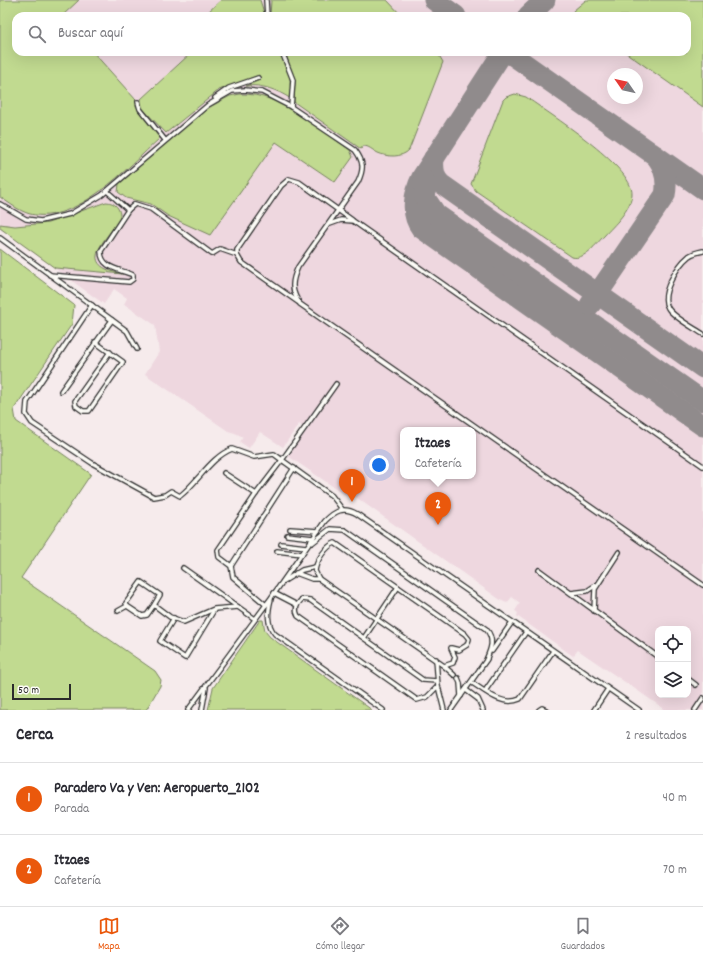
<!DOCTYPE html>
<html lang="es">
<meta charset="utf-8">
<style>
body{margin:0;font-family:Dekko,sans-serif;background:#f7f7f7;color:#2b2b33}
.controls{position:absolute;right:12px;bottom:12px;display:grid;overflow:hidden;border-radius:8px;box-shadow:0 4px 16px #0002}
.controls button{width:36px;height:36px;display:grid;place-items:center;padding:0;border:0;border-bottom:1px solid #e1e1e2;background:#fff;color:#2b2b33;font:20px sans-serif}
.compass{position:absolute;left:607px;top:68px;width:36px;height:36px;border-radius:50%;background:#fff;box-shadow:0 4px 16px #0002;rotate:304deg}
.scale{position:absolute;left:12px;bottom:10px;width:59px;box-sizing:border-box;padding-left:4px;border:2px solid #2b2b2b;border-top:0;font-size:11px;line-height:14px;white-space:nowrap;color:#2b2b2b;-webkit-text-stroke:3px #fdfcf7;paint-order:stroke}
.you{position:absolute;left:379px;top:465px;width:14px;height:14px;margin:-10px;border:3px solid #fff;border-radius:50%;background:#1a73e8;box-shadow:0 0 0 6px #1a73e833}
.badge{display:grid;place-items:center;width:26px;height:26px;border-radius:50%;background:#ea580c;color:#fff;font-size:13px;font-weight:700}
.pin{position:absolute;translate:-50% -33px;filter:drop-shadow(0 1px 2px #0008)}
.pin::after{content:'';position:absolute;top:21px;width:14px;height:12px;background:inherit;clip-path:polygon(0 0,100% 0,50% 100%)}
.popup{position:absolute;left:400px;top:427px;width:76px;height:52px;box-sizing:border-box;display:grid;place-content:center;border-radius:8px;background:#fff;filter:drop-shadow(0 1px 3px #0005);font-size:13px;white-space:nowrap;color:#7c7c81}
.popup b{font-size:15px;color:#2b2b33}
.popup::after{content:'';position:absolute;left:50%;top:100%;margin-left:-8px;border:8px solid transparent;border-top-color:#fff}
.list{margin:0;padding:0;list-style:none}
h2{display:flex;justify-content:space-between;align-items:center;height:52px;margin:0;padding:0 16px;font-size:17px}
h2 small{font-size:13px;font-weight:400;color:#7c7c81}
.list li{display:grid;grid-template-columns:26px 1fr auto;gap:12px;align-items:center;box-sizing:border-box;height:72px;padding:0 16px;border-top:1px solid #e1e1e2}
.list b{display:block;font-size:15px;white-space:nowrap}
.list p{margin:0;font-size:13px;white-space:nowrap;color:#7c7c81}
.list em{font-size:13px;font-style:normal;color:#7c7c81}
.icon{flex:none;width:22px;height:22px;fill:none;stroke:currentColor;stroke-width:2;stroke-linecap:round;stroke-linejoin:round}
.map{position:relative;flex:none;width:703px;height:710px;overflow:hidden}
.search{position:absolute;background:#fff;box-shadow:0 4px 16px #0002;left:12px;right:12px;top:12px;height:44px;display:flex;align-items:center;gap:10px;box-sizing:border-box;padding:0 14px;border-radius:12px;color:#7c7c81;font-size:15px}
.sheet{height:196px;background:#fff}
nav{display:flex;justify-content:space-around;align-items:center;box-sizing:border-box;height:56px;border-top:1px solid #e1e1e2;background:#fff;font-size:11px;color:#7c7c81}
nav a{display:grid;justify-items:center;gap:2px}
nav .on{color:#ea580c}
.map>svg:first-child{display:block}
.built{fill:#eed7df;fill-rule:evenodd}
.green{fill:#c1da90;stroke:#76825e}
.lines{fill:none;stroke-linecap:round;stroke-linejoin:round}
.taxiway{stroke:#908b8c;stroke-width:21}
.lane-casing{stroke:#2b2b2b;stroke-width:6}
.lane{stroke:#fdfcf7;stroke-width:3.5}
</style>
<div class="map">
<svg width="703" height="710" viewBox="0 0 703 710">
<rect width="100%" height="100%" fill="#f6ebec"/>
<filter id="ink" filterUnits="userSpaceOnUse"><feTurbulence type="fractalNoise" baseFrequency=".025" numOctaves="2"/><feDisplacementMap in="SourceGraphic" scale="8" xChannelSelector="R" yChannelSelector="G"/><feConvolveMatrix kernelMatrix="1 2 1 2 8 2 1 2 1" color-interpolation-filters="sRGB"/></filter>
<g filter="url(#ink)">
<!-- built -->
<path class="built" d="M0 0H703V710H662L663 708 578 650 573 656 517 616 518 613 515 611 520 603 512 597 507 603 502 601 350 493 347 496 288 456 306 429 299 424 283 447 260 432 249 448 240 442 243 437 235 433 228 431 145 374 159 352 155 325 124 304 127 298 114 289 104 304 0 229ZM16 16H687V52H16ZM613 74H637V98H613ZM403 430H473V476H403ZM658 629H688V695H658Z"/>
<!-- green -->
<g class="green">
<path d="M0 0H79L62 16H16V52H93L136 100V106L159 137V139C128 167 76 225 30 214 19 211 9 203 0 197Z"/>
<polygon points="221,0 260,0 265,16 210,16 207,13"/>
<polygon points="271,0 387,0 402,16 270,16"/>
<polygon points="586,0 703,0 703,107 625,52 687,52 687,16 573,16 573,11"/>
<path d="M192 52H281L290 77 291 99C278 90 261 84 246 86L260 80 259 75 219 90 166 133 142 108 141 99Z"/>
<path d="M285 52H437L443 62 409 150C402 158 387 157 378 153 372 150 369 146 363 146L361 149 294 102 295 81Z"/>
<path d="M240 94C282 93 317 128 350 150L353 157 335 182 276 142 210 235 168 216 151 204 126 198 118 192 119 184 206 109 230 96Z"/>
<path d="M515 94 526 97C548 113 633 166 632 194 631 210 614 225 604 236 597 243 584 261 572 257L476 191 471 184 503 100 506 97Z"/>
<path d="M106 202C115 202 121 209 120 218 105 242 75 265 123 274L55 268 0 228V224L15 226 48 223Z"/>
<polygon points="0,249 74,305 72,324 14,409 16,421 91,474 21,578 155,671 161,680 160,686 146,710 0,710"/>
<polygon points="260,620 263,620 265,631 270,637 372,710 208,710 213,688"/>
</g>
<g class="lines">
<!-- taxiway -->
<g class="taxiway">
<polyline points="434,0 456,16"/>
<polyline points="528,16 545,0"/>
<path d="M503 52 422 177C414 193 410 214 421 228L703 426"/>
<polyline points="508,52 703,189"/>
<path d="M434 158C433 167 433 177 441 184L703 368"/>
<polyline points="424,180 425,198 436,214 703,401"/>
<path d="M590 305 665 195C668 180 665 168 656 156"/>
</g>
<!-- lane casing -->
<g class="lane-casing">
<g id="lane">
<polyline points="266,0 267,16"/>
<polyline points="282,52 293,80 291,107"/>
<polyline points="215,98 229,88 258,78"/>
<polyline points="138,102 140,109 165,140"/>
<polyline points="107,191 128,210"/>
<path d="M0 204 26 219 41 221 70 214 102 195 208 105 232 91 245 90 262 92 291 107 355 150C364 162 364 169 358 182L298 267C291 282 291 291 300 304L703 585"/>
<polyline points="330,224 341,220 353,221 703,466"/>
<polyline points="0,238 127,331 137,349"/>
<path d="M703 251C698 252 693 253 689 256 678 265 659 294 668 308 673 317 694 328 703 334"/>
<path d="M50 275 129 282 133 279V275C120 269 101 269 101 251L128 210 135 204 151 209 212 254 220 249 237 255"/>
<polyline points="298,302 241,262 237,255 237,250 281,186 289,179 299,182 352,220"/>
<path d="M92 305 27 402 26 414 32 423 92 463 154 497 165 495 171 491 180 496C198 482 211 457 232 449L254 457 274 454 282 460 256 494 218 550 219 557 231 566 294 468"/>
<polyline points="95,342 123,362 89,411 83,411 76,406 75,401 110,352"/>
<polyline points="336,384 282,460 332,496 342,509"/>
<polyline points="61,391 112,320"/>
<polyline points="224,473 256,494"/>
<polyline points="290,529 318,531"/>
<polyline points="287,535 313,538"/>
<path d="M312 543 330 529 345 530 486 629C495 639 491 649 486 660"/>
<path d="M335 543 465 634 469 639 467 645 459 650 451 648 455 657 453 663 444 666 319 579 315 571C316 561 326 546 335 543Z"/>
<polyline points="281,544 306,547"/>
<polyline points="277,551 302,554"/>
<polyline points="231,566 233,577 266,605"/>
<polyline points="183,568 255,619"/>
<polyline points="539,570 658,657"/>
<polyline points="296,573 312,579 319,579"/>
<polyline points="284,581 302,570 315,567"/>
<polyline points="274,593 297,605"/>
<polyline points="571,593 587,591 596,585"/>
<path d="M271 599C268 611 266 624 275 634L383 710"/>
<polyline points="154,605 160,595 141,582 126,603 127,606 142,616 147,615 154,605 170,617 184,622 214,609 238,607"/>
<polyline points="118,611 127,606"/>
<polyline points="594,611 595,589 619,552"/>
<polyline points="174,618 160,641 185,658 214,610"/>
<polyline points="364,638 398,587"/>
<polyline points="492,651 512,622"/>
<polyline points="436,659 438,686 444,710"/>
<polyline points="444,666 454,675"/>
<polyline points="458,678 460,683 461,696"/>
<polyline points="688,679 696,685"/>
<path d="M437 681 423 680 310 600 302 599C297 604 294 609 298 616L417 700 427 697 438 686"/>
<path d="M471 682C485 691 502 707 520 699L553 651"/>
<polyline points="466,690 478,699 483,710"/>
<polyline points="485,691 526,632"/>
<path d="M188 710 271 598 325 521C335 511 343 506 357 514L639 710"/>
<polyline points="202,710 206,688"/>
<polyline points="451,710 487,659"/>
<polyline points="539,710 542,708 546,710"/>
<polyline points="594,710 608,689"/>
<polyline points="695,710 703,698"/>
</g>
</g>
<!-- lane -->
<use href="#lane" class="lane"/>
</g>
</g>
</svg>
<div class="controls">
<button><svg class="icon" aria-label="locate" viewBox="0 0 24 24"><circle cx="12" cy="12" r="6"/><path d="M12 2v4M12 18v4M2 12h4M18 12h4"/></svg></button>
<button><svg class="icon" aria-label="layers" viewBox="0 0 24 24"><path d="M12 4l9 5-9 5-9-5zM3 14l9 5 9-5"/></svg></button>
</div>
<svg class="compass" viewBox="-18 -18 36 36"><path d="M0-13l5 13h-10z" fill="#e53935"/><path d="M0 13l5-13h-10z" fill="#7c7c81"/></svg>
<div class="scale">50 m</div>
<div class="you"></div>
<div class="pin badge" style="left:352px;top:502px">1</div>
<div class="pin badge" style="left:438px;top:525px">2</div>
<div class="popup"><b>Itzaes</b>Cafetería</div>
<div class="search"><svg class="icon" aria-label="search" viewBox="0 0 24 24"><circle cx="10" cy="10" r="6"/><path d="M15 15l6 6"/></svg>Buscar aquí</div>
</div>
<section class="sheet">
<h2>Cerca<small>2 resultados</small></h2>
<ul class="list">
<li><span class="badge">1</span><div><b>Paradero Va y Ven: Aeropuerto_2102</b><p>Parada</p></div><em>40 m</em></li>
<li><span class="badge">2</span><div><b>Itzaes</b><p>Cafetería</p></div><em>70 m</em></li>
</ul>
</section>
<nav>
<a class="on"><svg class="icon" aria-label="map" viewBox="0 0 24 24"><path d="M3 6l6-2 6 2 6-2v14l-6 2-6-2-6 2zM9 4v14M15 6v14"/></svg>Mapa</a>
<a><svg class="icon" aria-label="directions" viewBox="0 0 24 24"><path d="M12 3l9 9-9 9-9-9zM9 14v-3h6M13 9l2 2-2 2"/></svg>Cómo llegar</a>
<a><svg class="icon" aria-label="saved" viewBox="0 0 24 24"><path d="M7 4h10v16l-5-4-5 4z"/></svg>Guardados</a>
</nav>
